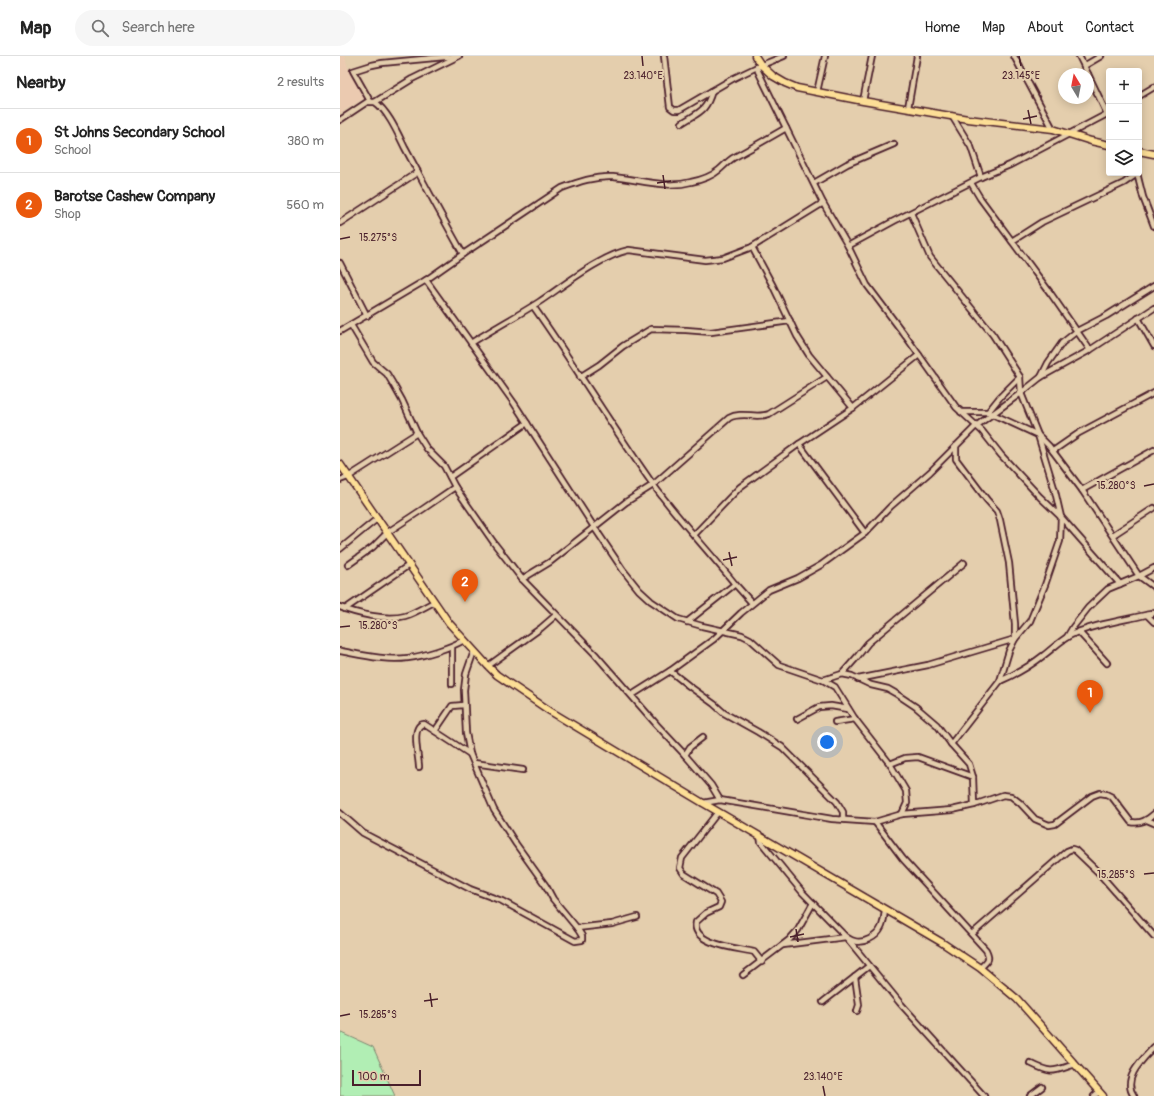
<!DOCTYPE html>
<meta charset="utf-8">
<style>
body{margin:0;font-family:Pangolin,sans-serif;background:#f6f6f6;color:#222}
.controls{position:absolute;right:12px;top:12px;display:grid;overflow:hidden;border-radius:4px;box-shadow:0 2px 10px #0003}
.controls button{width:36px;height:36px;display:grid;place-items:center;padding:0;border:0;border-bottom:1px solid #e0e0e0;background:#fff;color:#222;font:20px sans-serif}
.compass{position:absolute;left:718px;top:12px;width:36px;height:36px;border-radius:50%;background:#fff;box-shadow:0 2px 10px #0003;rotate:350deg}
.scale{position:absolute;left:12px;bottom:10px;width:69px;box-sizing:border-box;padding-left:4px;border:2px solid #4a1f2b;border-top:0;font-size:11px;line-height:14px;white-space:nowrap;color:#4a1f2b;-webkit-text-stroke:3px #e4cead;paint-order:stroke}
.you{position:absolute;left:487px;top:686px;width:14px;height:14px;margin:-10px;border:3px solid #fff;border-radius:50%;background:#1a73e8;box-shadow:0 0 0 6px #1a73e833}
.badge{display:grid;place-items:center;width:26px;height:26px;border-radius:50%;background:#ea580c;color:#fff;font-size:13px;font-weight:700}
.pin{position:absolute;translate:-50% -33px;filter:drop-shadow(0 1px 2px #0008)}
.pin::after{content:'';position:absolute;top:21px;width:14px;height:12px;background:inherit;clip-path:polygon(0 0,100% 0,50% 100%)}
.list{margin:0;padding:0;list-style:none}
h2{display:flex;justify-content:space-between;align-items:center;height:52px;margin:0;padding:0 16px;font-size:17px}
h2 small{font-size:13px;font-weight:400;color:#767676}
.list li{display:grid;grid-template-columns:26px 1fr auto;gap:12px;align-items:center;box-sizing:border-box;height:64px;padding:0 16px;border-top:1px solid #e0e0e0}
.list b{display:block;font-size:15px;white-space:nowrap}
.list p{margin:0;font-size:13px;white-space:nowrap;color:#767676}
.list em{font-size:13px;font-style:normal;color:#767676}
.icon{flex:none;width:22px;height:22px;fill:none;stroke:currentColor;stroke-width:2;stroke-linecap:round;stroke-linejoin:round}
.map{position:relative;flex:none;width:814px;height:1040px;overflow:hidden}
header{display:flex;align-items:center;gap:24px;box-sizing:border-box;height:56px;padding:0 20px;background:#fff;border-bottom:1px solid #e0e0e0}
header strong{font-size:19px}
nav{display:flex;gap:22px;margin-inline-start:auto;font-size:14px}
.search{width:280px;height:36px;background:#f6f6f6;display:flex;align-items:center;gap:10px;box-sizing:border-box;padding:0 14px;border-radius:22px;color:#767676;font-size:15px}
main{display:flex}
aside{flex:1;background:#fff}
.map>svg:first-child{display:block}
.built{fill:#ebcab0}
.green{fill:#b1eeb4;stroke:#7e8670}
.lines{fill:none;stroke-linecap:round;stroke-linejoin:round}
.minor-casing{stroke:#4a1f2b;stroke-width:8}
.major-casing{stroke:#4a1f2b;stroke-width:9}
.minor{stroke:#e4cead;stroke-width:4.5}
.major{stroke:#fcde96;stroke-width:6}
.ticks{fill:none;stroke:#4a1f2b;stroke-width:1.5}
.ticks-label{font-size:10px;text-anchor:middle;fill:#4a1f2b;stroke:#e4cead;stroke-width:4;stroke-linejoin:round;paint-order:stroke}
</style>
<header>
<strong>Map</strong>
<div class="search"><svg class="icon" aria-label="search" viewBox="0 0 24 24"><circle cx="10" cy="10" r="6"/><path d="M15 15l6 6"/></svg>Search here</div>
<nav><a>Home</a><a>Map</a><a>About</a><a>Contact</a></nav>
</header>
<main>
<aside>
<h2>Nearby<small>2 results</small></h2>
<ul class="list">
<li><span class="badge">1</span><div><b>St Johns Secondary School</b><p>School</p></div><em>380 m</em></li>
<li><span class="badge">2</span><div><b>Barotse Cashew Company</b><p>Shop</p></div><em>560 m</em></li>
</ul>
</aside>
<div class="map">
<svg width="814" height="1040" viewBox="0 0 814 1040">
<rect width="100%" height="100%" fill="#e4cead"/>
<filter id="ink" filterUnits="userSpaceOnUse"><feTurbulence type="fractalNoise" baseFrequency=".025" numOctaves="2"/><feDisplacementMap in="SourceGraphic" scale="8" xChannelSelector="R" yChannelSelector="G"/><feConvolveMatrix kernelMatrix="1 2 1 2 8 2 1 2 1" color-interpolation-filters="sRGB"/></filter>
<g filter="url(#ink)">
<!-- built -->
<polygon class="built" points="0,0 5,0 9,16 26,41 0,57"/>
<!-- green -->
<polygon class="green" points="0,976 33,991 55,1040 0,1040"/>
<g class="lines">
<!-- minor casing -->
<g class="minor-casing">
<g id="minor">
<polyline points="324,0 330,51 334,54 339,54 394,22 417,11"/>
<polyline points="444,0 417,11 418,15 483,147 508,190 527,229 567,282 616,351 642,375 661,399 700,441 721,461 780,528"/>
<polyline points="674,0 713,73"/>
<polyline points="739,0 748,18"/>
<polyline points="744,10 761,0"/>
<polyline points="748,18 767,58"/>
<polyline points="477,36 485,0"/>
<polyline points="799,40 814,31"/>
<polyline points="30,45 13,15 32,9 42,7 115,0"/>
<polyline points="523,45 532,0"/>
<path d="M35 46C48 55 58 78 65 92 84 127 103 163 123 198"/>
<polyline points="568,52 577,0"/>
<polyline points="612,60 631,91 641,121"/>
<polyline points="0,64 27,46 35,46 72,23 119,0"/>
<path d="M342 67C359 56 366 56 372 35"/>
<polyline points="797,117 803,141 814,170"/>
<polyline points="474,127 507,108 554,88"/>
<polyline points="631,127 640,142 711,238 750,294"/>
<polyline points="571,157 590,201 653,279 680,321 681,337 698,379 709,390 742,434 799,520 814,531"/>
<polyline points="0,167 78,116"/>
<polyline points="672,185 702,166 784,127 797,118"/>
<polyline points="508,190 554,165 641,121 670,109 769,57"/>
<polyline points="412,191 433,230 457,280 469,299 513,352"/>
<polyline points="0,207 27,260"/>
<polyline points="86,224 174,347 254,471 283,514 299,534 311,545 338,563 362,570 402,579 410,583 439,609 483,624 495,631 515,663 550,708 566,735 567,747 562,758"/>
<path d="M193 250C234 308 271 369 312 427 337 462 368 494 395 528L347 566"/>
<polyline points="798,262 814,290"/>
<polyline points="11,269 33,306 47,318 53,328 62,344 77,377 87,393 104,410 115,431 154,487 182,523 255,598 317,669 345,699 371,729 380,744"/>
<path d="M0 275 86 224 123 198 222 132C238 126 255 120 273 121 298 123 326 133 351 126 361 124 372 120 379 114 384 110 388 105 393 102 411 92 429 82 446 72"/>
<path d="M131 287C153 273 177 260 199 246 223 230 262 199 289 194L365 204 383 202 412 191 483 147"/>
<polyline points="240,321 259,309 283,290 311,273 346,274 371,276 450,265"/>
<polyline points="701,321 708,307 722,287 737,275 766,260 814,230"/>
<polyline points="648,356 660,341 680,321"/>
<polyline points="459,388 525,477"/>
<polyline points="713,395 739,377 814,337"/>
<polyline points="110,421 187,367"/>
<polyline points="0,424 8,421 77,377"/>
<polyline points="742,434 814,394"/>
<polyline points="354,479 400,431 459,388 513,352 579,299"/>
<polyline points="773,479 814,452"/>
<polyline points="0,493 38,462"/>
<polyline points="8,509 33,491 48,476 83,453 115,431"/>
<path d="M182 523 210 506 286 446 313 429 389 362C402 355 416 363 429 358L487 321"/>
<polyline points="395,528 412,547"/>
<path d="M0 551C17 558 47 565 65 560 75 557 84 551 94 546"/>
<polyline points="5,553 69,509"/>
<polyline points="807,559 814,566"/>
<polyline points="739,576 767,607"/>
<polyline points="727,581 733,571 748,552 768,533 799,520 814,512"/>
<path d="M0 595C22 599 46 605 68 602 84 600 110 592 124 584"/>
<polyline points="148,610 201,572 216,559"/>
<polyline points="330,615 349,630 374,648 384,657 418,676 442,691 497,746 503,756 503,763"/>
<polyline points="502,618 517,601 528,587 624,507"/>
<polyline points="518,623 588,609 675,583 690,565 705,529 720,485 721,461 715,435 698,379 648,356 621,356"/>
<polyline points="483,624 502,618 512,620 531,629 548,633 555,637 576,651 597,669 611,688 629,708 633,721 634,749"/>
<path d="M660 625C677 618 690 610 704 599 712 593 720 585 729 580 753 568 787 564 814 557"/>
<polyline points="112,628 112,591"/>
<polyline points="292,639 330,615 374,583 401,557 429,534 458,522 481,509 525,477 551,450 590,416 636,370 681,337 701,321 750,294 814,252"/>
<polyline points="457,663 479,651 491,650 508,653"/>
<polyline points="495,666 515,663"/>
<polyline points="95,675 112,650 124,649"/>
<polyline points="611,688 660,625 669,595 675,583 675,568 669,507 660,464 657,455 647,444 616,403 616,390"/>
<polyline points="345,699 350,691 363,681"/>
<polyline points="134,707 183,714"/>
<polyline points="550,708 565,702 578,701 633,721"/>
<path d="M79 711C79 701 70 669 84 668L130 698"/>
<path d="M363 747 380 744 492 763 535 766 562 758 612 754 634 749 663 739 671 740 680 747 695 763 709 769 715 768 752 740 760 737 766 738 772 741 791 766C801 768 807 764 814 758"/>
<path d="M378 756 342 802 340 812 344 818 376 838 381 846 379 851 366 857 356 866C351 889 399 892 414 896L422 906"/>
<polyline points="0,757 23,777 130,833 162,845 235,885 242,884 242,880 237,872 213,843 206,830 176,788 154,754 130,698 126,677 124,634 126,618 134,595"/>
<polyline points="807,764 814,767"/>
<path d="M535 766 563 803 646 894C651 904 647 905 640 912"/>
<polyline points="420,780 421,786 463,837 506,881 560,947 644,1040"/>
<polyline points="237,872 272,868 297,861"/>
<polyline points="632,878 727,795 732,793 735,794 758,816 814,880"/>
<path d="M443 889 506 881C508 882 511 884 514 885 523 888 537 881 541 872 544 867 544 860 545 854"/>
<polyline points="403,919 449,884 458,874 473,847"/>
<polyline points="515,921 519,949 517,955"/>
<polyline points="483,946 529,910"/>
<path d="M690 1007C712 1018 712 1016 735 1008"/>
<polyline points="690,1040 702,1031"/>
<polyline points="754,1040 759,1036"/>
<path d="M794 1040C781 1023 803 1003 814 991"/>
</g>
</g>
<!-- major casing -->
<g class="major-casing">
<g id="major">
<polyline points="415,0 421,9 433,20 445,27 457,32 523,45 628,63 713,73 751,85 769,89"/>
<polyline points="799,95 814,98"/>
<polyline points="0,408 109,567 148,610 157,619 210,655 363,747 601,886 640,912 677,943 763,1040"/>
</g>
</g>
<!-- minor -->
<use href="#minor" class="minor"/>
<!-- major -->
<use href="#major" class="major"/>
</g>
</g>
<!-- ticks -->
<path class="ticks" d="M302 0 303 10M679 0 681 10M688 54 691 68M683 63 697 60M323 119 325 133M317 127 331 125M0 183 10 181M804 430 814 428M389 496 392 510M383 504 397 501M0 571 10 570M804 818 814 817M456 873 458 886M450 881 464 878M90 937 92 951M84 945 98 943M0 960 10 958M483 1030 485 1040"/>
<g class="ticks-label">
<text x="303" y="23">23.140°E</text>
<text x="681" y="23">23.145°E</text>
<text x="38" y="185">15.275°S</text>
<text x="776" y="433">15.280°S</text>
<text x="38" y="573">15.280°S</text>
<text x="776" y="822">15.285°S</text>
<text x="38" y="962">15.285°S</text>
<text x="483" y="1024">23.140°E</text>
</g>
</svg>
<div class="controls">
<button>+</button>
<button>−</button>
<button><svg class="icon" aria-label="layers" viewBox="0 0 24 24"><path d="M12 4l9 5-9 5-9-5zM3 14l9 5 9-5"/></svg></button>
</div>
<svg class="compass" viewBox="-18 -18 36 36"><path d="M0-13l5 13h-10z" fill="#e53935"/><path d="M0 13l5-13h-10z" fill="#767676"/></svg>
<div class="scale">100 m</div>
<div class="you"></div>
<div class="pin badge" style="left:750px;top:657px">1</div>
<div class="pin badge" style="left:125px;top:546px">2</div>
</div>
</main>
